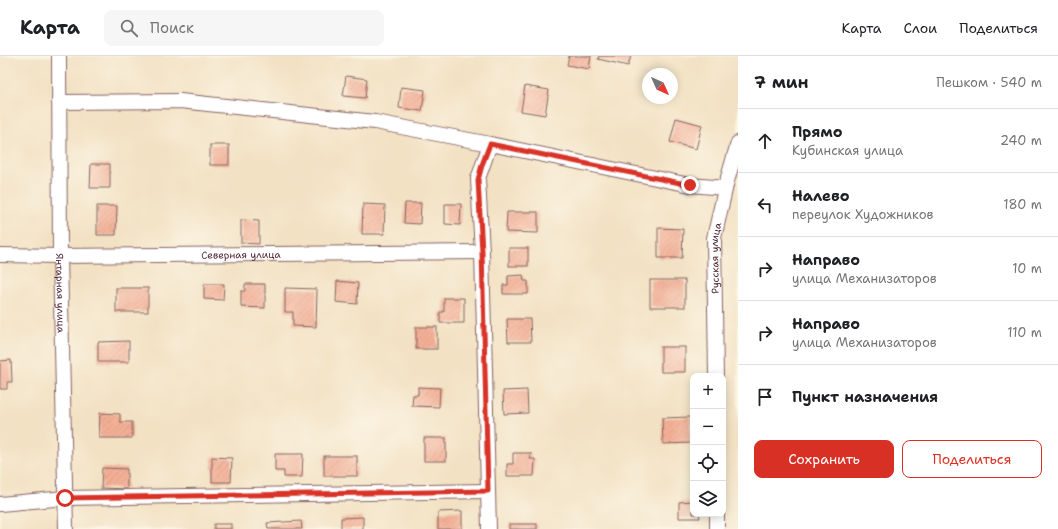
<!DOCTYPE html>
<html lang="ru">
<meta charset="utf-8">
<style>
body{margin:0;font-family:"Shantell Sans",sans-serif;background:#f6f6f6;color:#202124}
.controls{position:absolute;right:12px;bottom:12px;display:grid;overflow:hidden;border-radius:8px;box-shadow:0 2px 10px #0003}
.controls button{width:36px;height:36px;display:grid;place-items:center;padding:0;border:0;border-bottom:1px solid #e0e0e0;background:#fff;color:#202124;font:20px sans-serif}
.compass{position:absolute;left:642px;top:12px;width:36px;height:36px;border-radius:50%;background:#fff;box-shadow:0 2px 10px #0003;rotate:135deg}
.stop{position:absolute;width:12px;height:12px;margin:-9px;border:3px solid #d93025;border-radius:50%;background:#fff}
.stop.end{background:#d93025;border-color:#fff;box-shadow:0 1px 4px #0008}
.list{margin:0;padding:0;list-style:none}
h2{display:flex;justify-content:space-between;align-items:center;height:52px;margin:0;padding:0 16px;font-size:17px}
h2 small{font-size:13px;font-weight:400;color:#757577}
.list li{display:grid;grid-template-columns:26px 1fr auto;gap:12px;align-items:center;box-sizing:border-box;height:64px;padding:0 16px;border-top:1px solid #e0e0e0}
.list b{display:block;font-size:15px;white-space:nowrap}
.list p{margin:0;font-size:13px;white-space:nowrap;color:#757577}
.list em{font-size:13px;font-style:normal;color:#757577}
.actions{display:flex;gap:8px;padding:12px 16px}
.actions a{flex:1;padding:9px 0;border:1px solid #d93025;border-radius:8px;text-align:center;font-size:14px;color:#d93025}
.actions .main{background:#d93025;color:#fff}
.icon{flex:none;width:22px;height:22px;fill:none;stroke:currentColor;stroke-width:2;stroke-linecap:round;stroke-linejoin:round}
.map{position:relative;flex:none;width:738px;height:473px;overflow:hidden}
header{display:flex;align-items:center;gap:24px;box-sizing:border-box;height:56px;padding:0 20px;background:#fff;border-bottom:1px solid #e0e0e0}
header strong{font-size:19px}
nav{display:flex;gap:22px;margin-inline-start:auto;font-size:14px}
.search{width:280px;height:36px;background:#f6f6f6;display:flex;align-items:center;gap:10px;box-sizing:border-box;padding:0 14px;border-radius:8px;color:#757577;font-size:15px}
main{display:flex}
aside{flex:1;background:#fff}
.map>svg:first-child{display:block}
.building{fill:url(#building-hatch)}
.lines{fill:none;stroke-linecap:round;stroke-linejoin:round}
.minor-casing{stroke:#856360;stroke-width:16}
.minor{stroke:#fff;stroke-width:14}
.route{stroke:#d93025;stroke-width:5}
.labels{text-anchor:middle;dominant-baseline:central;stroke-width:3.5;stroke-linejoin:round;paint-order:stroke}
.street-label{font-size:10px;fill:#4a1f2b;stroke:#fcf5e5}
</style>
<header>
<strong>Карта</strong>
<div class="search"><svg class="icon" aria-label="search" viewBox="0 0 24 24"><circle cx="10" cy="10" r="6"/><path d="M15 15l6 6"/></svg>Поиск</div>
<nav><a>Карта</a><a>Слои</a><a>Поделиться</a></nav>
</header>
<main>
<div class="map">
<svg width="738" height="473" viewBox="0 0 738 473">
<defs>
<pattern id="building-hatch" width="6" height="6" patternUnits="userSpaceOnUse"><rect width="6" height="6" fill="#f4b097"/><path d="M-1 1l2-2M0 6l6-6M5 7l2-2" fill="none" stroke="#d39782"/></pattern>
</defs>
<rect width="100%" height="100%" fill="#fcf5e5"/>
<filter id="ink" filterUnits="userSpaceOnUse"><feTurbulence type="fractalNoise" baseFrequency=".025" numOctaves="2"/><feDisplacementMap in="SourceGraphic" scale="8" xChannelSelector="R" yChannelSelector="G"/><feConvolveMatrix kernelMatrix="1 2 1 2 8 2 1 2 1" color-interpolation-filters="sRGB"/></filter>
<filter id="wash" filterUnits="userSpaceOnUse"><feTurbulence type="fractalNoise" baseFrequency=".012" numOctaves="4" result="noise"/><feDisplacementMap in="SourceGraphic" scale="16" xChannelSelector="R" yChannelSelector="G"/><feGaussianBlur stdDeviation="0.9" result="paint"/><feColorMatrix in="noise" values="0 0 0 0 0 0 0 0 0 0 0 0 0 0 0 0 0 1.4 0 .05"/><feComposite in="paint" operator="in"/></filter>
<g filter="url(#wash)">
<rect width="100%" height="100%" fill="#f2e1c3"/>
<g id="blocks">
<!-- building -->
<g class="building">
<polygon points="569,0 591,0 589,13 567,9"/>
<polygon points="599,0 631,0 628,10 598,3"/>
<polygon points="346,20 367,23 365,42 343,40"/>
<polygon points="525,30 549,34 545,59 521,55"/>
<polygon points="401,31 425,34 422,55 399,52"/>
<polygon points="676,62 702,69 696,93 670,86"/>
<rect x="210" y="89" width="19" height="20"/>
<polygon points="91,108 110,108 110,132 90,132"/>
<polygon points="405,147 421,147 420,168 404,167"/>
<polygon points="363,148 385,149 384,178 362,178"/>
<polygon points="445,148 461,148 460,169 445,168"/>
<polygon points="97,150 117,150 116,179 97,179"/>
<polygon points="507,156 538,156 538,177 506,176"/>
<polygon points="241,164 259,165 259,188 241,187"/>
<polygon points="658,172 683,173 682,202 658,202"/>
<rect x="509" y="192" width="19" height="18"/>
<polygon points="523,219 524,225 528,225 528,238 503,238 503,229 508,229 508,220"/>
<rect x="650" y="224" width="35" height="27"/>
<polygon points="337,225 358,227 357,248 336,246"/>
<polygon points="204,228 224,228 223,244 204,243"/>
<polygon points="245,228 265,228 265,252 241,251 241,235 245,235"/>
<rect x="116" y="232" width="32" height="24"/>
<polygon points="285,232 317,233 316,271 293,270 293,256 285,256"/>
<polygon points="444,242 464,242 464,267 440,267 440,256 444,256"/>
<polygon points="507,263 530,263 531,286 508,286"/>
<rect x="416" y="271" width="21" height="22"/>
<polygon points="129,285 129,306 98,306 98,286"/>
<rect x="661" y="291" width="24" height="25"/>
<polygon points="11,304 12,326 7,326 7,333 0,333 0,305"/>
<polygon points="418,331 440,332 439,351 412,350 413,339 418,339"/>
<polygon points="527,334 528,357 504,358 503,335"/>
<polygon points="100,357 120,358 120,366 132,366 132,382 99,382"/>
<polygon points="690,361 691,387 663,388 662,362"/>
<rect x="424" y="382" width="22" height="23"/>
<polygon points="513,397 531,397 530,403 535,403 534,420 507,420 507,408 513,408"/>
<polygon points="275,398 303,398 302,421 284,421 284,415 275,415"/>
<rect x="324" y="400" width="33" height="20"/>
<polygon points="212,401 232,402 231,426 212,426"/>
<polygon points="102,412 127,413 127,433 101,432"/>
<polygon points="693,445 693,458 699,458 700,462 679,462 679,446"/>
<polygon points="462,455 462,473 438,473 438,456"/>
<polygon points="363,461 363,473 341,473 341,462"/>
<polygon points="301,465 302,473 268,473 267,467"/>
<rect x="214" y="468" width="17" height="5"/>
<rect x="509" y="468" width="28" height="5"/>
</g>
</g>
</g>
<g filter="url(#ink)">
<use href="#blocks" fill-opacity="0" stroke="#856360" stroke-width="1"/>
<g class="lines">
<!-- minor casing -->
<g class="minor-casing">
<g id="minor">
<path id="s1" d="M59 0 60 200 66 473"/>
<polyline points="59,46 180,45 375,66 490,88"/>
<path id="s2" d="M0 199 60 200 482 196"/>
<path id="s3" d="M716 320 714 182 727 125 738 87"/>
<polyline points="0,448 65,442 488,435"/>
<polyline points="717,458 717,473"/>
<polyline points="489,473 482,196 478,123 490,88 690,129 725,132"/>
</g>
</g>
<!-- minor -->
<use href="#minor" class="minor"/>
</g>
</g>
<g class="lines" filter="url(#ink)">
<!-- route -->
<polyline class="route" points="65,442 488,435 482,196 478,124 482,109 490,88 690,129"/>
</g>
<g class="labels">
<!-- street labels -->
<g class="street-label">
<text stroke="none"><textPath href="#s2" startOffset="241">Северная улица</textPath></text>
<text stroke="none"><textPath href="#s3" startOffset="118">Русская улица</textPath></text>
<text stroke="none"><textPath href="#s1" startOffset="237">Янтарная улица</textPath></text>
</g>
</g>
</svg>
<div class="controls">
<button>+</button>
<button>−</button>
<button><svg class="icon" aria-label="locate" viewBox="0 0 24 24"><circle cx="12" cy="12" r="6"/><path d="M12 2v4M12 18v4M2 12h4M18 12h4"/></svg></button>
<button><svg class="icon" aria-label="layers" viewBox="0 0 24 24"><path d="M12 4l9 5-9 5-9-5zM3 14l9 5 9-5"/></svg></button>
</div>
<svg class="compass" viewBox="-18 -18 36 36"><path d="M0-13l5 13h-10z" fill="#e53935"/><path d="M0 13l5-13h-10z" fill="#757577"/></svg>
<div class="stop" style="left:65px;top:442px"></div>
<div class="stop end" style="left:690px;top:129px"></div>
</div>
<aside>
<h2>7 мин<small>Пешком · 540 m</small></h2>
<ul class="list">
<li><svg class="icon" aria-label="ahead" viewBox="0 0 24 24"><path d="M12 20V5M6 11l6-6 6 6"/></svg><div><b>Прямо</b><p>Кубинская улица</p></div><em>240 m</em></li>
<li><svg class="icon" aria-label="left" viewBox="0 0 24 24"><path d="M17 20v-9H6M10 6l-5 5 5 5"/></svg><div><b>Налево</b><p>переулок Художников</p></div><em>180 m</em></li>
<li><svg class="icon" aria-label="right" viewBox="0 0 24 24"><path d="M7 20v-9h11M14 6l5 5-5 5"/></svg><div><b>Направо</b><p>улица Механизаторов</p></div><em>10 m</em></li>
<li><svg class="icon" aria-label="right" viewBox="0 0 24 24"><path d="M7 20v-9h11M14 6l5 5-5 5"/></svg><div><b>Направо</b><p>улица Механизаторов</p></div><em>110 m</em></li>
<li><svg class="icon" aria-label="arrive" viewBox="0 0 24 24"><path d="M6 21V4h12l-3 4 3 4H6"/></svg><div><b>Пункт назначения</b></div></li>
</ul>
<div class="actions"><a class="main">Сохранить</a><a>Поделиться</a></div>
</aside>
</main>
